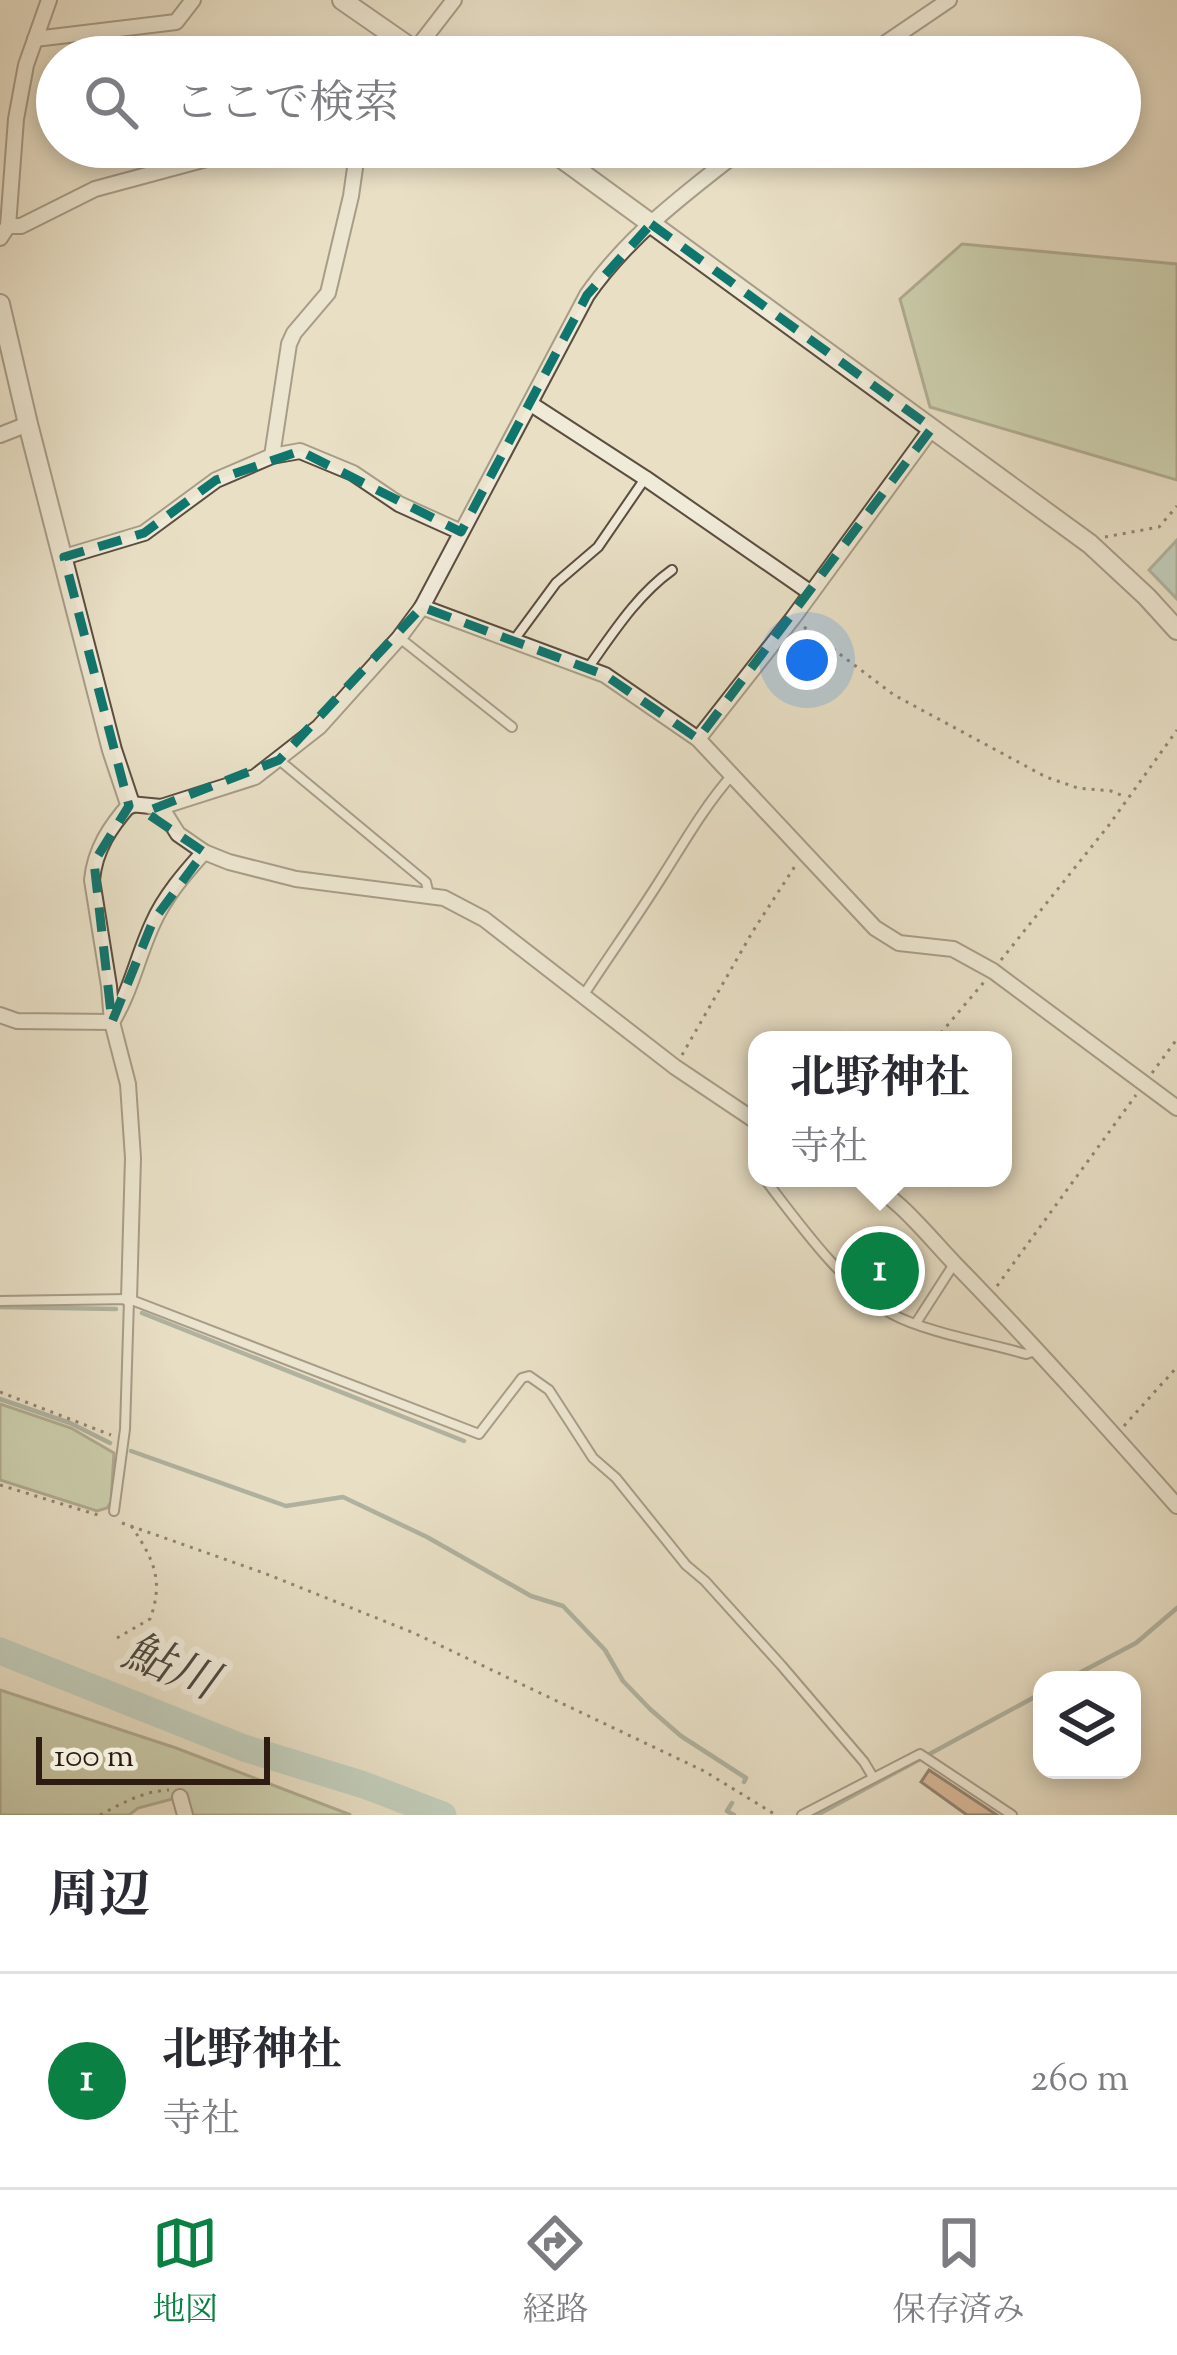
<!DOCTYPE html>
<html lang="ja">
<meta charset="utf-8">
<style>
body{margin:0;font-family:"Sorts Mill Goudy","Noto Serif JP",serif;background:#f7f7f7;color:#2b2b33}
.controls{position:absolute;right:36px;bottom:36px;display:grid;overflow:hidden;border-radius:24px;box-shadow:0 6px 18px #0003}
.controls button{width:108px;height:108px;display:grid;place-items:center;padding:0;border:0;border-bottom:3px solid #e1e1e2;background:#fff;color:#2b2b33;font:60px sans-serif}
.scale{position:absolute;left:36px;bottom:30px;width:234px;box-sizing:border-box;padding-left:12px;border:6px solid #2e1c12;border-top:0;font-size:33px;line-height:42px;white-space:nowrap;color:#2e1c12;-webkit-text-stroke:9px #f0ead9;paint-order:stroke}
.you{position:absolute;left:807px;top:660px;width:42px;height:42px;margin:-30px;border:9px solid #fff;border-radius:50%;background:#1a73e8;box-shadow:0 0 0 18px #1a73e833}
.badge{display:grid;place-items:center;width:78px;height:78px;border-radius:50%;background:#0b8043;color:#fff;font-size:39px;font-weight:700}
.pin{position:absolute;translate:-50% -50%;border:6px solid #fff;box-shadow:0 3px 12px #0006}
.popup{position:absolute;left:748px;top:1031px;width:264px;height:156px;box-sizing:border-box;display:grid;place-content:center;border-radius:24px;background:#fff;filter:drop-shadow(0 3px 9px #0005);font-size:39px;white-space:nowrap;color:#7c7c81}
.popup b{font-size:45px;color:#2b2b33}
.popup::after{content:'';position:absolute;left:50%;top:100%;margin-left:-24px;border:24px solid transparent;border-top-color:#fff}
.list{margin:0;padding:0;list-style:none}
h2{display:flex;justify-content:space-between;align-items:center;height:156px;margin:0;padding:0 48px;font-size:51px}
h2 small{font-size:39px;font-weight:400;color:#7c7c81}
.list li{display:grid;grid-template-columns:78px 1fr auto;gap:36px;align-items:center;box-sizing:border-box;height:216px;padding:0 48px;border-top:3px solid #e1e1e2}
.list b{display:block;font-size:45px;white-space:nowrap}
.list p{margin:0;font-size:39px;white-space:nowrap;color:#7c7c81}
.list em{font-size:39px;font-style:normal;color:#7c7c81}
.icon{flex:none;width:66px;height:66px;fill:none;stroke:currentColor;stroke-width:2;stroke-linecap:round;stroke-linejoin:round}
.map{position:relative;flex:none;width:1177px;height:1815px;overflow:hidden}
.search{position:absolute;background:#fff;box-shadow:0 6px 18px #0003;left:36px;right:36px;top:36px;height:132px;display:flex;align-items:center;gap:30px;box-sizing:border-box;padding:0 42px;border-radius:66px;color:#7c7c81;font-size:45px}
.sheet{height:372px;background:#fff}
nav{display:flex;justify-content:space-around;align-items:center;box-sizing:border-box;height:168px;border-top:3px solid #e1e1e2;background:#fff;font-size:33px;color:#7c7c81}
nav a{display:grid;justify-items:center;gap:6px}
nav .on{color:#0b8043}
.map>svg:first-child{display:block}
.green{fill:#b0c399;stroke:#6f7056;stroke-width:3}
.water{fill:#97bdb1;stroke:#6d7d71;stroke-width:3}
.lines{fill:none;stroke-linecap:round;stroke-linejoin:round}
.stream{stroke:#6d7d71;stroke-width:4.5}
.river{stroke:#97bdb1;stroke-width:27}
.building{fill:#cb8e66;stroke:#2e1c12;stroke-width:3}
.service-casing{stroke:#5c4d3f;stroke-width:12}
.minor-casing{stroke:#5c4d3f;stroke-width:18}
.tertiary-casing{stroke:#5c4d3f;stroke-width:22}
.path{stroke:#2e1c12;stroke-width:3;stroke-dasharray:3 6;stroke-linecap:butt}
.service{stroke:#f0ead9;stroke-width:8}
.minor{stroke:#f0ead9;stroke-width:14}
.tertiary{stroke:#f0ead9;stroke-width:18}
.marked{fill:none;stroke:#0f766e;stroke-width:9;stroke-dasharray:24 15;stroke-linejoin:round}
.labels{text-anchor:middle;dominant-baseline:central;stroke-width:12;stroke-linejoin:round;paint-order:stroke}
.water-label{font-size:48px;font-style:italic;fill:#4e4c42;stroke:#f0ead9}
</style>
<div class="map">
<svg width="1177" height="1815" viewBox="0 0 1177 1815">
<rect width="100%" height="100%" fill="#e8dfc5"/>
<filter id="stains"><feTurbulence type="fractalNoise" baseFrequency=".00167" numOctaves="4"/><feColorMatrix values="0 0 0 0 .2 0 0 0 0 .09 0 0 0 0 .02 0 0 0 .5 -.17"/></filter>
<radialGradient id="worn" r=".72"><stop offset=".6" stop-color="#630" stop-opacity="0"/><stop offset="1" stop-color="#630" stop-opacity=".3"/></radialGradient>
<!-- green -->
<g class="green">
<polygon points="962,244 1177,264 1177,480 930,407 900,299"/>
<polygon points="0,1404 71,1428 114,1453 111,1502 107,1508 97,1511 0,1480"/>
<polygon points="0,1690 176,1748 351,1815 192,1815 187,1795 138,1808 129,1815 0,1815"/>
</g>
<!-- water -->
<polygon class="water" points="1177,540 1177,599 1149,570"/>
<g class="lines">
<!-- stream -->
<g class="stream">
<polyline points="0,1307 116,1309"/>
<polyline points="142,1313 464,1441"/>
<polyline points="0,1399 70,1423 110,1443"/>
<polyline points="131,1451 286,1506 343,1497 427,1537 531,1596 563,1606 605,1650 623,1681 650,1709 681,1736 746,1778 744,1782"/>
<polyline points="1066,1680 1136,1643 1177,1608"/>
<polyline points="732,1803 727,1811 734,1815"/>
<polyline points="817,1815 1042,1693"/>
</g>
<!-- river -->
<polyline class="river" points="0,1651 244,1748 364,1785 443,1815"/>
</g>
<!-- building -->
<g class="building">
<polygon points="883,1253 896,1266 883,1278 871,1264"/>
<polygon points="929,1770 997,1815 967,1815 921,1782"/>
</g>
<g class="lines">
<!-- service casing -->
<g class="service-casing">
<g id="service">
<polyline points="401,639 512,727"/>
<polyline points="514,640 556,583 598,547 644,480"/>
<path d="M588 668C613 633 637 595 672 570"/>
<polyline points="279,760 426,882 429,895"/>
<path d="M583 996C609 956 637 917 662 877 685 841 704 807 732 775"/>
<polyline points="757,1157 755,1164 757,1168"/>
<path d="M764 1178C797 1221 844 1287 892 1314 925 1332 988 1343 1026 1354L1035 1351"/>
<polyline points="0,1301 129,1299 479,1434 522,1378 529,1376 549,1390 593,1458 616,1478 686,1565 705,1581 781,1665 864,1762 873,1777"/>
<polyline points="916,1323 954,1264"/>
<polyline points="114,1511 125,1429 129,1300"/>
<polyline points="802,1815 920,1754 1012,1815"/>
</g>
</g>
<!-- minor casing -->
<g class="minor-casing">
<g id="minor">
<polyline points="35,39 176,22 193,0"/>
<polyline points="410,57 454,0"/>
<polyline points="865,57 949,0"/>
<polyline points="8,226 21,226 95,189 251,147"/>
<polyline points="0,238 8,226 16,119 26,65 49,0"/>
<polyline points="531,404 645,478 811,593"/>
<polyline points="0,435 28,424"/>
<polyline points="272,456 289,344 294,333 328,293 351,196 358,147"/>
<polyline points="64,557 144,533 216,480 272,456 300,451 353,473 399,504 461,532"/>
<polyline points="422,607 605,675 698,739 875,928 899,943 953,949 993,971 1177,1108"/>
<polyline points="698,739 793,618 932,428"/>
<polyline points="161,807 178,834 204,852 229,862 296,879 444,898 484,919 675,1067 757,1122"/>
<path d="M0 1015 17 1021 112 1022C131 991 138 955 153 923 165 896 185 873 204 852"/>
<path d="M860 1178C899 1197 926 1234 956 1265 1032 1343 1104 1424 1177 1506"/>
<path d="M129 1299 133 1158 128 1084 112 1022 109 986 92 880C95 849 110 827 130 804L161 807 255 777 319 727 399 638 422 607 587 295C628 236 688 191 745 147"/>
<polyline points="180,1797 185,1815"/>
</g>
</g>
<!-- tertiary casing -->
<g class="tertiary-casing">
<g id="tertiary">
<polyline points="342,0 424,57"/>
<polyline points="546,147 1090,544 1147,597 1177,630"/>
<polyline points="0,304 28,424 112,750 130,804"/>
</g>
</g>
<!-- path -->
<g class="path">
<polyline points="1105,537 1159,527 1177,506"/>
<polyline points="804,627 894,695 1046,777 1078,788 1111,791 1126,797"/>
<polyline points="1001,960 1109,825 1177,730"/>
<polyline points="935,1040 984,982"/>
<polyline points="682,1055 753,931 797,863"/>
<polyline points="1152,1073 1177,1039"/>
<polyline points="997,1286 1136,1095"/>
<polyline points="0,1392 111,1435"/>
<polyline points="1124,1426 1177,1367"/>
<polyline points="0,1485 101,1516"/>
<polyline points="122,1523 264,1573 414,1633 704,1771 776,1815"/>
<path d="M117 1638 150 1619C164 1581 154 1560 132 1527"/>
<path d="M100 1815C122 1803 144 1791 169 1790"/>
</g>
<!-- service -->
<use href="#service" class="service"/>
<!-- minor -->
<use href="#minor" class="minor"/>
<!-- tertiary -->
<use href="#tertiary" class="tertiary"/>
</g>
<!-- marked area -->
<path d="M0 0H1177V1815H0ZM651 224 932 428 698 739 605 675 422 607 279 760 145 812 204 852 153 921 112 1022 94 862 129 806 64 557 144 533 216 480 300 451 461 532 587 295Z" fill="#e8dfc5" fill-opacity=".55" fill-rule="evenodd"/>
<path class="marked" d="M651 224 932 428 698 739 605 675 422 607 279 760 145 812 204 852 153 921 112 1022 94 862 129 806 64 557 144 533 216 480 300 451 461 532 587 295Z"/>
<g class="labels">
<!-- water labels -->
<g class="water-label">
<text transform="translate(169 1670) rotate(22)">鮎川</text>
</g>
</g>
<rect width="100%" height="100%" filter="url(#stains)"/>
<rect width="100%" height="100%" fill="url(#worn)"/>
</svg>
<div class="controls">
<button><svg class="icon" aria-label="layers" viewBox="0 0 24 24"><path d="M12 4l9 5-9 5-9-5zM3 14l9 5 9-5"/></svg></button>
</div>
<div class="scale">100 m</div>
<div class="you"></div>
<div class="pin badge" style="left:880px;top:1271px">1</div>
<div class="popup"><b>北野神社</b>寺社</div>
<div class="search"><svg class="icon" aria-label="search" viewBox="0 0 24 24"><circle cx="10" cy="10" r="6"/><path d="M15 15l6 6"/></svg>ここで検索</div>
</div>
<section class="sheet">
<h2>周辺<small></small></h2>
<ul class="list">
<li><span class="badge">1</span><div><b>北野神社</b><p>寺社</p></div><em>260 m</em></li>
</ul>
</section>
<nav>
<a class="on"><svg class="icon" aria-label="map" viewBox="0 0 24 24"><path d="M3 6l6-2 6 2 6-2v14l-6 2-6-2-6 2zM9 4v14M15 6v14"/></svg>地図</a>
<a><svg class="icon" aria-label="directions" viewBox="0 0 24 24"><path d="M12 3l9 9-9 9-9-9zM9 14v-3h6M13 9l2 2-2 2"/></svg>経路</a>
<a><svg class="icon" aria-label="saved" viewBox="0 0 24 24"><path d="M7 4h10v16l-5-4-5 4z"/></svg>保存済み</a>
</nav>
